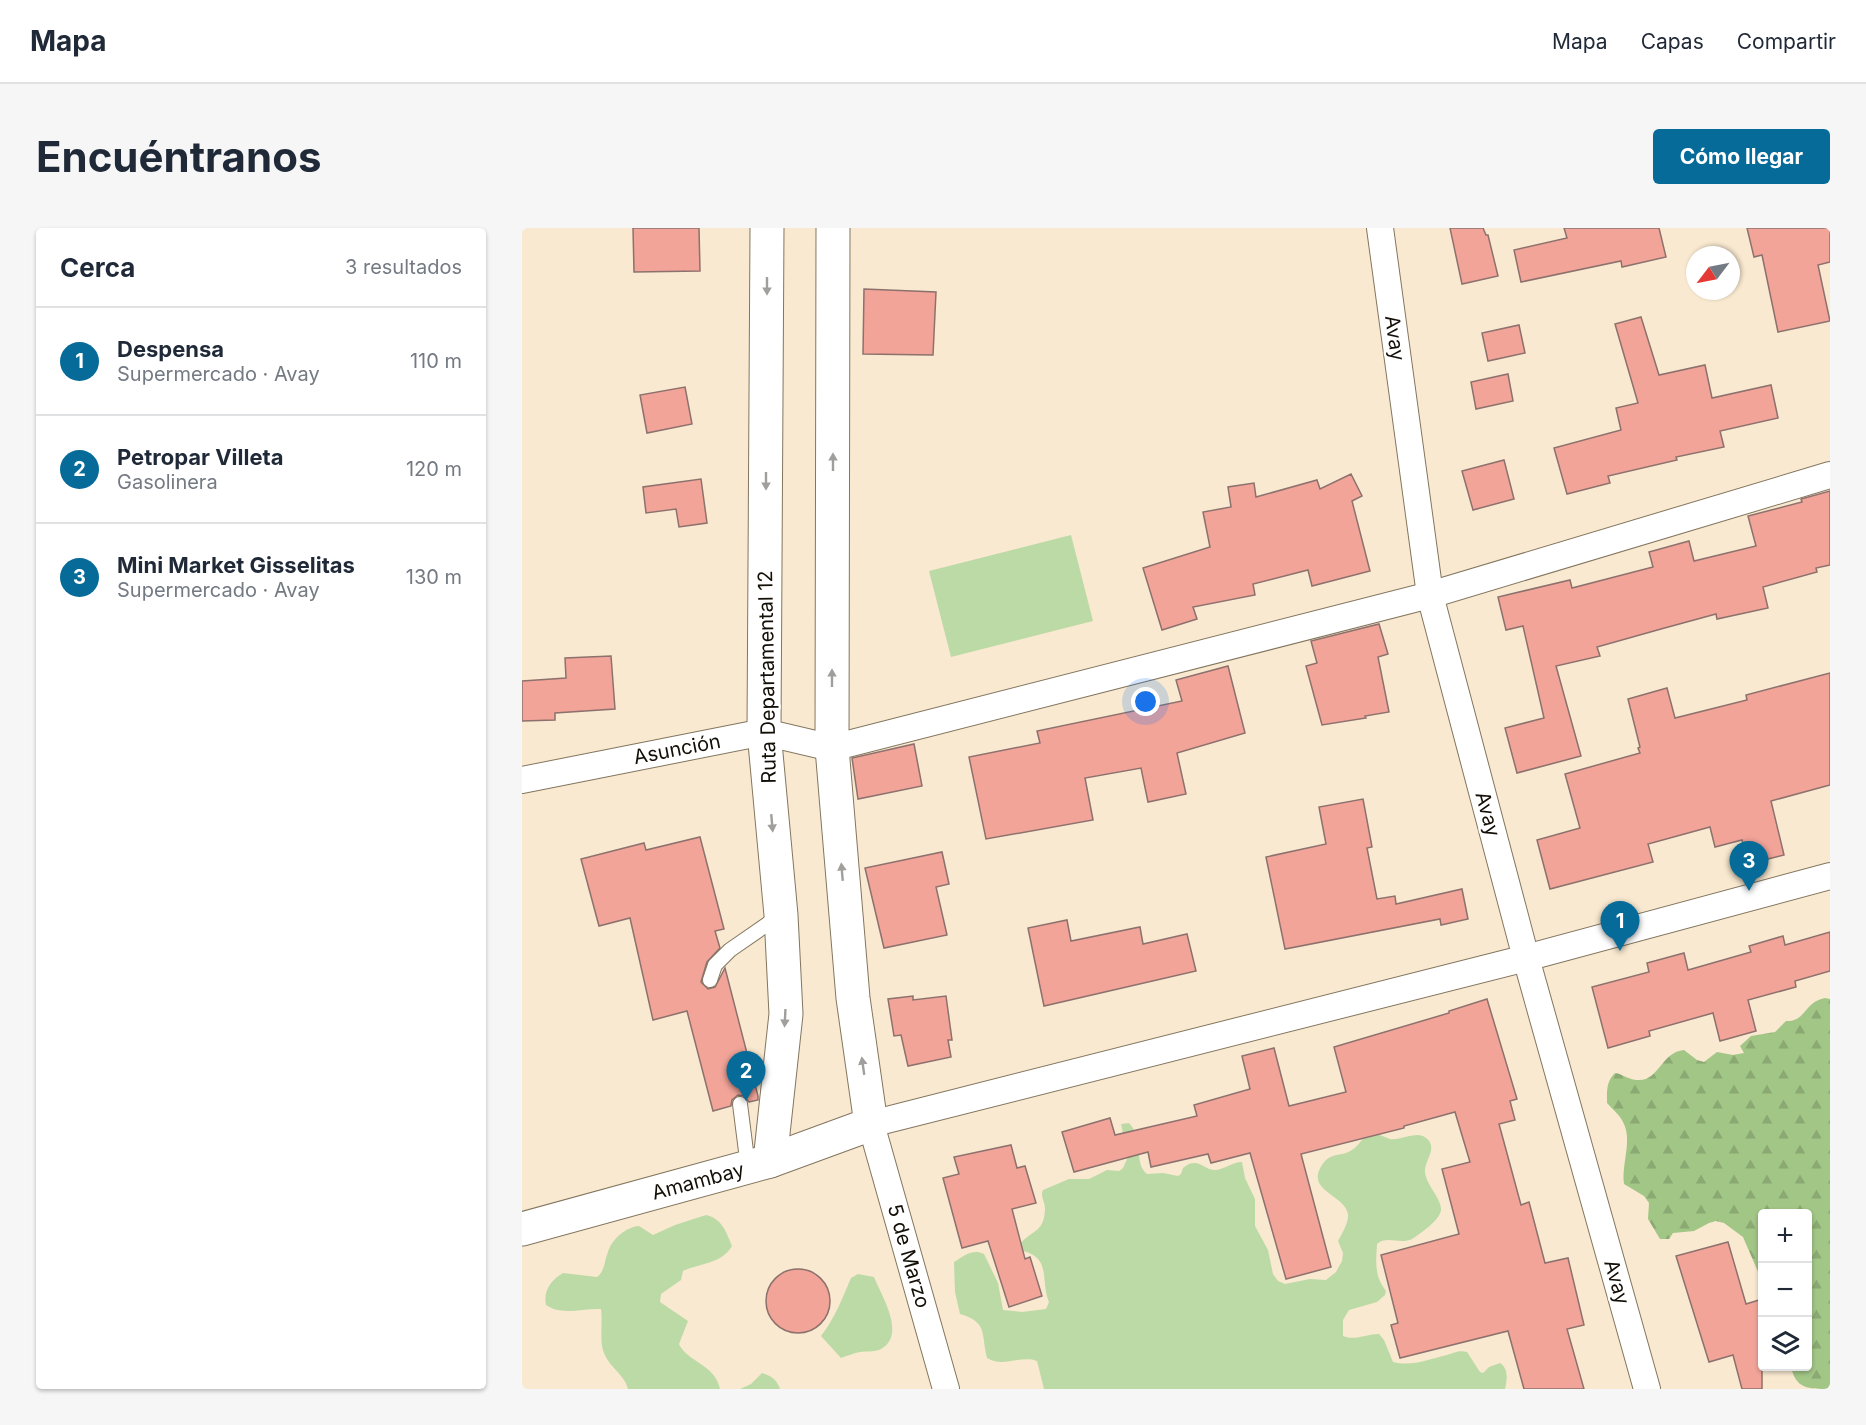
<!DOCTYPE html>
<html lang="es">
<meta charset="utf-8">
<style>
body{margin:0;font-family:Inter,sans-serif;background:#f6f6f7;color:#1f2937}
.controls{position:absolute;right:18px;bottom:18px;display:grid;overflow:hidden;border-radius:6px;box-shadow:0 2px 4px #0004}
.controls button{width:54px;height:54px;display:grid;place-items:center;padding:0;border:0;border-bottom:2px solid #e0e1e3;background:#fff;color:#1f2937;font:30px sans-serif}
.compass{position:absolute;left:1164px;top:18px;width:54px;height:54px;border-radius:50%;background:#fff;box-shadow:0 2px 4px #0004;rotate:238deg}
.you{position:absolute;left:624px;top:474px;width:21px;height:21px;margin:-15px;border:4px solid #fff;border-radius:50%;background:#1a73e8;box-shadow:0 0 0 9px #1a73e833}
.badge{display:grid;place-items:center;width:39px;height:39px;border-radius:50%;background:#066b99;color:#fff;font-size:20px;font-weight:700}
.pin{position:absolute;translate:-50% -50px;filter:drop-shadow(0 2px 3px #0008)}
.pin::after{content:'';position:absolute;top:32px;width:21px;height:18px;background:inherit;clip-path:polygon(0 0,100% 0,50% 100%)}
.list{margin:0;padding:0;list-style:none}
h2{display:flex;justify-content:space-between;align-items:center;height:78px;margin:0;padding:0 24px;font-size:26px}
h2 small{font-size:20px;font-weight:400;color:#747a83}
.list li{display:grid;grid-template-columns:39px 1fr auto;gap:18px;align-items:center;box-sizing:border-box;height:108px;padding:0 24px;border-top:2px solid #e0e1e3}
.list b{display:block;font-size:22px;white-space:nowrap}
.list p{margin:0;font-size:20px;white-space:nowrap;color:#747a83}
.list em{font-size:20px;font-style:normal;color:#747a83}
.icon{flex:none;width:33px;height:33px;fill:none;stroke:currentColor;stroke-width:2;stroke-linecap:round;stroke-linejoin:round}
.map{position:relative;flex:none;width:1308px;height:1161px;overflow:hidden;border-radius:6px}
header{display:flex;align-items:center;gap:36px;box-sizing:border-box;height:84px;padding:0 30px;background:#fff;border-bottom:2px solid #e0e1e3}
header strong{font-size:28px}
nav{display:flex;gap:33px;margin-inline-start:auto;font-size:21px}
.intro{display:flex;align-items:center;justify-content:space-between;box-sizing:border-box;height:144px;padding:0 36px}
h1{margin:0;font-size:42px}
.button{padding:15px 27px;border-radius:6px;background:#066b99;color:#fff;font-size:21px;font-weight:700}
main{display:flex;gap:36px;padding:0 36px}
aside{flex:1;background:#fff;border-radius:6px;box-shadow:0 2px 4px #0004}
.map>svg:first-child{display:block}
.forest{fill:url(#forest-firs)}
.park{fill:#bcdaa5}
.building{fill:#f2a499;stroke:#8d716d;stroke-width:1.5}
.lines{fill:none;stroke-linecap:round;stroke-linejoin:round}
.service-casing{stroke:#83765f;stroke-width:16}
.minor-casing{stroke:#83765f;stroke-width:28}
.secondary-casing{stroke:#83765f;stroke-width:35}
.service{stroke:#fff;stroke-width:14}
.minor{stroke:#fff;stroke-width:26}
.secondary{stroke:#fff;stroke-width:33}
.oneway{fill:#a19f9b}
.labels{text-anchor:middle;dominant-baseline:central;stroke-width:4.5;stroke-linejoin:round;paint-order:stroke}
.street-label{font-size:20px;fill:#130e06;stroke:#fff}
</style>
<header>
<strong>Mapa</strong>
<nav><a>Mapa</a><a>Capas</a><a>Compartir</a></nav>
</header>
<div class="intro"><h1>Encuéntranos</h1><a class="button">Cómo llegar</a></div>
<main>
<aside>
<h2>Cerca<small>3 resultados</small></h2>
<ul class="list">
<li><span class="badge">1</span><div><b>Despensa</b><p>Supermercado · Avay</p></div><em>110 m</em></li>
<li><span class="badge">2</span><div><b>Petropar Villeta</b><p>Gasolinera</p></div><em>120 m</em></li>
<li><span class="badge">3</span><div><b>Mini Market Gisselitas</b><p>Supermercado · Avay</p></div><em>130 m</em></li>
</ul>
</aside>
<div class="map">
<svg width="1308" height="1161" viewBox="0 0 1308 1161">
<defs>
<pattern id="forest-firs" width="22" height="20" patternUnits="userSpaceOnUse" patternTransform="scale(1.5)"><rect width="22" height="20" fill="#a2c686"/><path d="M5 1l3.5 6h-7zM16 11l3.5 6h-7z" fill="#8ba972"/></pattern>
</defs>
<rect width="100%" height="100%" fill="#f9e9d0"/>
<!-- forest -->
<path class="forest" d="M1303 770 1308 771V1161C1286 1161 1274 1161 1269 1139L1286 1138V986H1240V1050L1237 1046 1221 1009 1202 995 1194 993 1187 995 1172 1003 1151 1005 1147 1011H1138L1126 991 1127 975 1122 968 1102 956C1099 937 1111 912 1101 894 1098 887 1090 881 1085 875 1085 863 1084 854 1093 845 1101 846 1107 852 1115 852 1137 854 1139 824 1162 822L1175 832 1182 834 1195 824 1211 827 1222 825 1218 818 1229 808 1253 804 1264 793C1284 794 1282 774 1303 770Z"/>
<!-- park -->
<g class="park">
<polygon points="549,307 571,393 429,429 407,343"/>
<path d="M607 895C623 912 611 935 625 946L641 945 656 948 659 946 661 940C675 928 681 941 692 942 702 942 710 934 720 934L723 950 733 971V998L746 1022 751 1046 756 1053 763 1056 788 1051 804 1052 814 1044 820 1033 821 1025 816 1013C820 1006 827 994 826 986 822 965 779 963 803 933 810 925 822 928 830 922 838 917 840 908 851 904 856 906 862 909 868 911 879 913 895 902 904 910 917 920 902 932 903 944 904 957 920 971 919 982 918 992 898 1006 890 1011 878 1017 865 1007 855 1016 854 1035 852 1047 864 1063L863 1067 855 1074 827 1082 821 1092V1108C833 1113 844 1106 857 1106L862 1112 871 1134C890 1139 907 1131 925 1127 933 1125 936 1122 945 1124L958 1144 961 1145 967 1139 978 1135C987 1141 985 1152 983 1161H522L515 1133C499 1127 480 1140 465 1130 459 1106 466 1094 438 1086L433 1064 432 1034C441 1028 451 1020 462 1026L476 1055 481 1082 500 1084 524 1081 527 1074C518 1053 530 1030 501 1023L499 1015C511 1001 522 1005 523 981 523 973 518 969 521 962L547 951H567L585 942 597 943 601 940 606 929 599 896Z"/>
<path d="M184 987C200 991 204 1003 210 1018 199 1036 179 1035 161 1043L159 1052 139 1066 138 1074 166 1093 157 1116C165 1134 193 1136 198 1161H106C103 1147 87 1139 82 1125 77 1114 81 1094 79 1081 60 1080 40 1088 24 1077 21 1063 29 1052 41 1045L75 1049C83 1043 82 1034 86 1024 90 1011 104 999 117 998L131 1007 153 997Z"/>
<path d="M336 1046 352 1049C360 1069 386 1109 357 1122 351 1124 344 1123 338 1124 332 1125 325 1128 319 1130L299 1108C313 1090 320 1071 329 1050Z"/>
<path d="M240 1145C250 1148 255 1152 258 1161H218L229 1156Z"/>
</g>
<!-- building -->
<g class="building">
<polygon points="111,0 177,0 178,43 112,44"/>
<polygon points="928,0 961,0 964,7 966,7 976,48 940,56"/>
<polygon points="1042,0 1137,0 1144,29 1100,39 1099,33 999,54 992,22 1045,10"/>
<polygon points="1225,0 1308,0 1308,34 1296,37 1308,93 1256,104 1240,27 1232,29"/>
<polygon points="342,61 414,64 411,127 341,126"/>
<polygon points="1119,89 1137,147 1183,137 1190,170 1249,157 1256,190 1198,203 1202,219 1154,229 1155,232 1086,248 1088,255 1045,266 1032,220 1099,202 1094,180 1116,175 1093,96"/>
<polygon points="997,97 1003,125 966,133 960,105"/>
<polygon points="986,146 991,173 954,181 949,154"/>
<polygon points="163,159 170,196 125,205 118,167"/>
<polygon points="982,232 992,271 951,282 940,243"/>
<polygon points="829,246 840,268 830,273 848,343 790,358 786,342 731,356 733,367 671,379 675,391 640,402 621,340 688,319 681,284 709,279 706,259 732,255 734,269 795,252 798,261"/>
<polygon points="179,251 185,295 157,299 154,281 124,285 121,259"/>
<polygon points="1308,263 1308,337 1294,340 1295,344 1241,359 1246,380 1195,391 1194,386 1139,401 1075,419 1078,428 1034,438 1059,528 995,545 983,500 1022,490 1001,398 984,402 976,369 1048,352 1050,360 1131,339 1127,324 1167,313 1172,333 1234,318 1226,288 1280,274 1279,271"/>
<polygon points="857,396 866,426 856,429 867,484 843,488 844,490 800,497 784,438 795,435 789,413"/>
<polygon points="89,428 93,481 33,485 33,492 0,493 0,453 44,450 43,430"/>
<polygon points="706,438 723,505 655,525 664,566 626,574 619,540 563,550 571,592 464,611 447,529 518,515 515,503 660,473 654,452"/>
<polygon points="1308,445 1308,557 1249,573 1262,627 1226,636 1220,612 1193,619 1188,599 1126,616 1131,634 1028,661 1015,612 1058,600 1043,546 1118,525 1116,520 1118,519 1106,471 1145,460 1153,490 1225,472 1224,467"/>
<polygon points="392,516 400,558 336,571 330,530"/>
<polygon points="841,571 850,619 845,620 855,671 873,668 874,676 940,661 946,691 919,697 918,691 763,721 744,629 804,616 797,579"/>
<polygon points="178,609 202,701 193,703 198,720 185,734 179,754 186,761 193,759 203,740 236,868 236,872 227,874 222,868 216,867 210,872 209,878 191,883 165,783 131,792 108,690 77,698 59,631 122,615 124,622"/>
<polygon points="420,624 427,656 414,659 425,707 362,720 343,640"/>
<polygon points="545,692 549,713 618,699 621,716 665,706 674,743 522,778 506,700"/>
<polygon points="1308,704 1308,743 1273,753 1274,759 1226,772 1234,803 1198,813 1191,785 1127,803 1128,808 1086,820 1070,759 1127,744 1125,735 1162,725 1166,742 1229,724 1227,718 1261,708 1263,717"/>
<polygon points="391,768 391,772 424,768 430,812 426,812 429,829 386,838 379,807 372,808 366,771"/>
<polygon points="965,771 995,871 988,873 993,892 977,896 999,977 1007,974 1023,1035 1046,1030 1062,1097 1045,1101 1062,1161 1002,1161 986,1103 878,1130 869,1097 876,1095 859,1027 937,1006 920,941 948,934 933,884 882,898 882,900 779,926 809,1039 764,1051 728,925 689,935 686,926 629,939 626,924 552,944 540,904 588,890 593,907 675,888 672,877 728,861 720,828 752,820 767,878 824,864 812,819 927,785 927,783"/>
<polygon points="489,917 495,940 503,938 514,975 490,981 503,1031 508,1029 520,1068 487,1079 466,1013 440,1020 421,950 437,946 432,929"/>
<polygon points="1206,1014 1224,1076 1240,1071 1240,1161 1220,1161 1211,1127 1187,1134 1154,1028"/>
<circle cx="276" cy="1073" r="32"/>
</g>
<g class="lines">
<!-- service casing -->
<g class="service-casing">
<g id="service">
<polyline points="188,752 193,737 208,722 257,688"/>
<polyline points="218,876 226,939"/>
</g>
</g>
<!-- minor casing -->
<g class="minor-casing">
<g id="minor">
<polyline points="858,0 908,367 1004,730 1125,1161"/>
<polyline points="0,552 242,504 310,520 908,367 1308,247"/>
<polyline points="424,1161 349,896 1004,730 1308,648"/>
</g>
</g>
<!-- secondary casing -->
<g class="secondary-casing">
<g id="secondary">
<polyline points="245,0 242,504 259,687 264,786 248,933"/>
<polyline points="0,1001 248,933 349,896 331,770 310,520 311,0"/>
</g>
</g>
<!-- service -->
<use href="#service" class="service"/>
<!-- minor -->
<use href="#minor" class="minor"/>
<!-- secondary -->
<use href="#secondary" class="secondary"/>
</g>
<!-- one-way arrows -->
<defs><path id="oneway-solid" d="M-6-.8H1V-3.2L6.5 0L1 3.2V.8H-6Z" transform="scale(1.5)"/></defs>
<g class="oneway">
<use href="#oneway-solid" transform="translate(245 58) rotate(90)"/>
<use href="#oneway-solid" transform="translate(311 234) rotate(-90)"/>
<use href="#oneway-solid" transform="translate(244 253) rotate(90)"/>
<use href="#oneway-solid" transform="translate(310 450) rotate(-90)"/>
<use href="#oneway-solid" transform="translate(250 595) rotate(85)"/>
<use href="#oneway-solid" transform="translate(320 644) rotate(-95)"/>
<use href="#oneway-solid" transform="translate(263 790) rotate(93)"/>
<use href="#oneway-solid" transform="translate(341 838) rotate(-98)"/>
</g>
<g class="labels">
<!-- street labels -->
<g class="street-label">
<text transform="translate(873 110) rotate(82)">Avay</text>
<text transform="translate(245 449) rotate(-91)">Ruta Departamental 12</text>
<text transform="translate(155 521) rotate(-11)">Asunción</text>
<text transform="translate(966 586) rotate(75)">Avay</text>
<text transform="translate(176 953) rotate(-15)">Amambay</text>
<text transform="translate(387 1028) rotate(74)">5 de Marzo</text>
<text transform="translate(1095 1054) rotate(74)">Avay</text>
</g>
</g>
</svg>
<div class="controls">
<button>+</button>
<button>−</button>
<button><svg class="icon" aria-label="layers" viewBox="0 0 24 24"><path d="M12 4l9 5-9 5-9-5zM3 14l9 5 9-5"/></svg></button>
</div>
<svg class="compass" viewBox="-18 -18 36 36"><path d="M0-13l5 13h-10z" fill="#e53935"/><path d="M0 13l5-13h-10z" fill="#747a83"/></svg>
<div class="you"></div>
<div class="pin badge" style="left:1098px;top:723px">1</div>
<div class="pin badge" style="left:224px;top:873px">2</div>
<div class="pin badge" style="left:1227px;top:663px">3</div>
</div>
</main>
